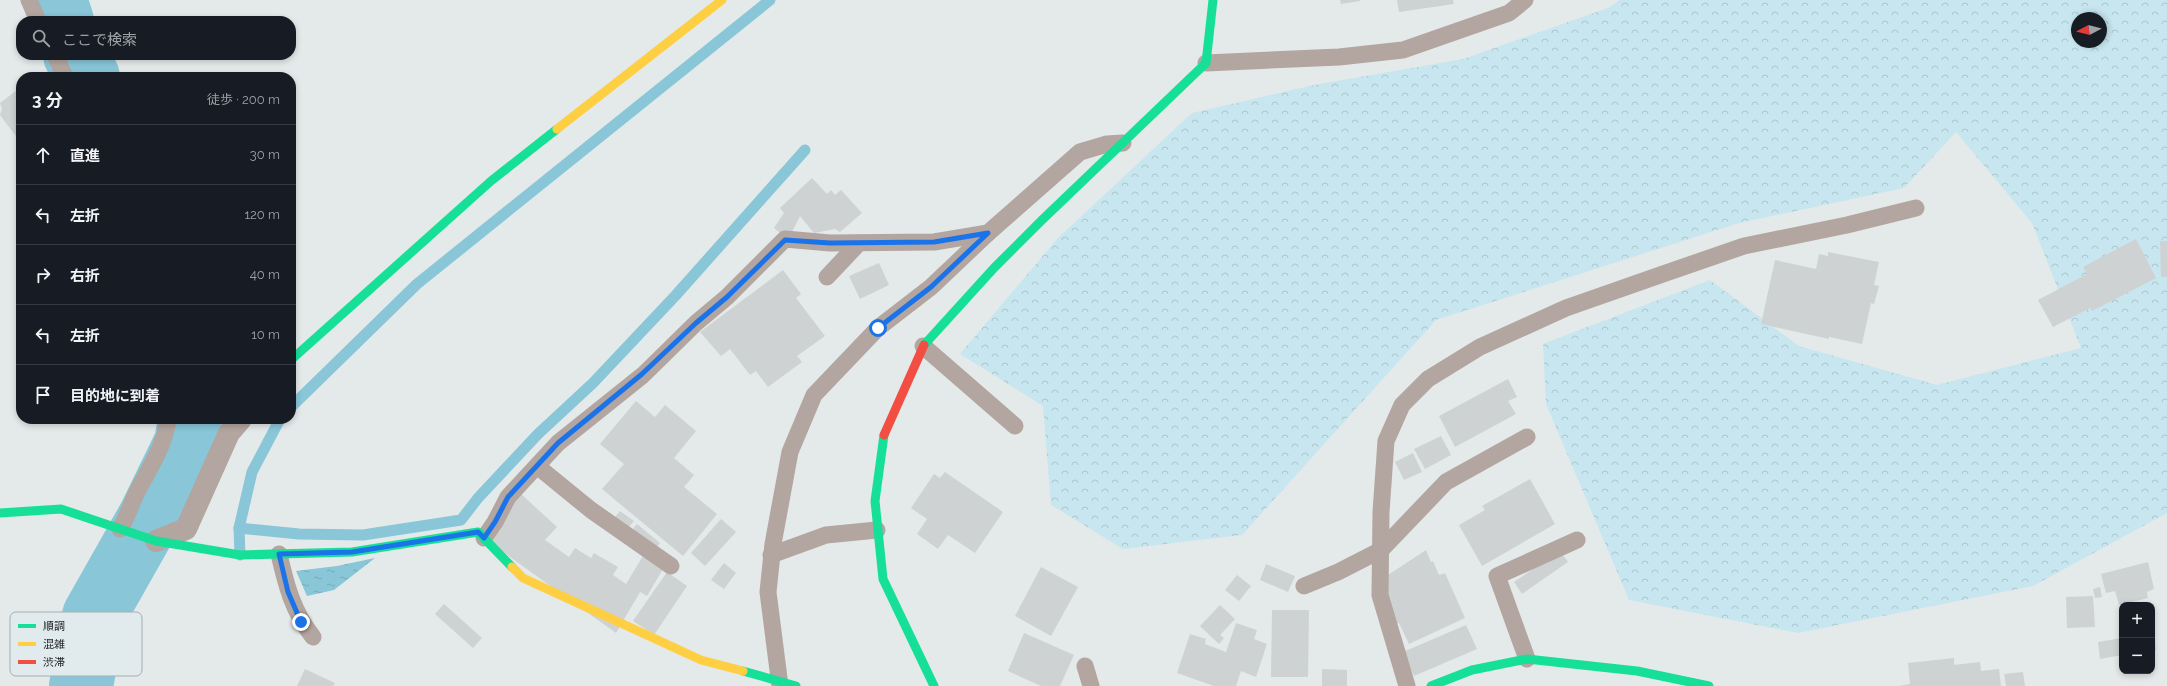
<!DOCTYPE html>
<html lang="ja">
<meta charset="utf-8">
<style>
body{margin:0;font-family:Raleway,"Noto Sans JP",sans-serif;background:#20242c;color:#f1f3f6}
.controls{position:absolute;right:12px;bottom:12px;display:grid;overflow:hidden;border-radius:8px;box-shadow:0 2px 6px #0003}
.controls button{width:36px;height:36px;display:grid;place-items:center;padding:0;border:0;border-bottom:1px solid #363941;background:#171b24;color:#f1f3f6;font:20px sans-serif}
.compass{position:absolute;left:2071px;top:12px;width:36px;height:36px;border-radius:50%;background:#171b24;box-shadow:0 2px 6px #0003;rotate:263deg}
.stop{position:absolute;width:12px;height:12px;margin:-9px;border:3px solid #1a73e8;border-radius:50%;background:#fff}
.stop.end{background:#1a73e8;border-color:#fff;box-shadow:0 1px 4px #0008}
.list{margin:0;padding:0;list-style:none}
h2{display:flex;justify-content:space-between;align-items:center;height:52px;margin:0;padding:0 16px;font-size:17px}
h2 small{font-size:13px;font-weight:400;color:#9ea1a6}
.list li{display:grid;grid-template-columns:26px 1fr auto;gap:12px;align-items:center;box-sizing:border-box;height:60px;padding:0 16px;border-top:1px solid #363941}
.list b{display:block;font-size:15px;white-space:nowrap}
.list em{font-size:13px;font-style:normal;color:#9ea1a6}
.icon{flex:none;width:22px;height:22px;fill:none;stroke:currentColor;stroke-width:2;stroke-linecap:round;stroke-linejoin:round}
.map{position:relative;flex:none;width:2167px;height:686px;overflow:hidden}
.search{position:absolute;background:#171b24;box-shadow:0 2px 6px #0003;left:16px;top:16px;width:280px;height:44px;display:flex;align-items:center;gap:10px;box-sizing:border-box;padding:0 14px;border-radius:16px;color:#9ea1a6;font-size:15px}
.panel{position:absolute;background:#171b24;box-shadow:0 2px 6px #0003;left:16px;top:72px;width:280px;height:352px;border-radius:16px}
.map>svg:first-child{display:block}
.forest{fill:url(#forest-crowns);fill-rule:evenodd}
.water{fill:url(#water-ripples)}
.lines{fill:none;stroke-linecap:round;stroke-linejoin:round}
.stream{stroke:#88c6d8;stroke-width:11}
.river{stroke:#88c6d8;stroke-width:64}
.building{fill:#ced2d3}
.lane{stroke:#b3a59f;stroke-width:17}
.street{stroke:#b3a59f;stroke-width:22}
.fast{stroke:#16e098;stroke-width:9}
.slow{stroke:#ffcf43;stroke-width:9}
.jam{stroke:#f24e42;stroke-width:9}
.route{stroke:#1a73e8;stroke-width:5}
.key{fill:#e1eaed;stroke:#a8afb2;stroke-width:1}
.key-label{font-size:11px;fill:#232627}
</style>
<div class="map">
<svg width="2167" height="686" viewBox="0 0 2167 686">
<defs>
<pattern id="forest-crowns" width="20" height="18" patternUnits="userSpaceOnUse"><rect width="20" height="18" fill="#c8e6ef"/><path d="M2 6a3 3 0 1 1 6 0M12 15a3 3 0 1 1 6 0" fill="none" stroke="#acc5cd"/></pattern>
<pattern id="water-ripples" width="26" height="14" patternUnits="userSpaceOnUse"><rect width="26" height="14" fill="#88c6d8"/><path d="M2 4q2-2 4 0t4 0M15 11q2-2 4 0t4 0" fill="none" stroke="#75aab9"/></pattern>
</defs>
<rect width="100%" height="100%" fill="#e4e9ea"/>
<!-- forest -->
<path class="forest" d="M1620 0H2167V513L2033 586 1798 633 1629 600 1546 404 1543 344 1710 280 1799 346 1937 385 2081 348 2032 223 1956 132 1904 188 1739 223 1436 320 1242 535 1123 549 1051 505 1043 406 960 354 1058 238 1192 113 1314 85 1463 59 1608 8ZM2077 18H2101V42H2077Z"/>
<!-- water -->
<polygon class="water" points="375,558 334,590 307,596 296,571 337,566"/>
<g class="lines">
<!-- stream -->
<g class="stream">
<polyline points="291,407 417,284 770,0"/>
<polyline points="239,528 252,472 280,419"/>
<polyline points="240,555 239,528 299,534 363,535 461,520 478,498 538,434 593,383 676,295 805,150"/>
<polyline points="94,616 139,535"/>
</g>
<!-- river -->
<g class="river">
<polyline points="55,0 62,21"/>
<polyline points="75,55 88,77"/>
<polyline points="81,686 94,616 150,517 186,443 190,419"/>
</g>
</g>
<!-- building -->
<g class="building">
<polygon points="1340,0 1360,0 1360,1 1341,4"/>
<polygon points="1397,0 1453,0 1454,4 1399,12"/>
<polygon points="21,87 21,143 0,115 2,109 0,103"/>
<polygon points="812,178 827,194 831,190 835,195 841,190 862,213 840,232 835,229 814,233 800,216 790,236 784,236 774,228 784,213 780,208"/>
<polygon points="2136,239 2156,278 2092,311 2090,308 2053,327 2038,300 2087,274 2083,267"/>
<polygon points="2160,241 2167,241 2167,277 2161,277"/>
<polygon points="1828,252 1879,262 1874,285 1879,286 1874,304 1871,303 1862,344 1829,337 1829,339 1761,324 1775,260 1816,269 1819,254 1828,256"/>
<polygon points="879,263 889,285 860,299 849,276"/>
<polygon points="783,270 801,294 796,298 825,336 797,356 802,362 768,387 756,371 750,375 730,349 721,356 700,332"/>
<polygon points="1508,379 1517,397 1508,401 1516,414 1455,447 1439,416"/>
<polygon points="636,401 655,417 665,405 696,431 674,458 694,475 684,487 717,514 683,556 602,489 624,464 600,444"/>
<polygon points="1441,436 1451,455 1425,469 1414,449"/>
<polygon points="1413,453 1422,472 1404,480 1395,462"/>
<polygon points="945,472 1003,512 975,553 948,535 938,549 917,534 927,519 911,508 934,474 940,478"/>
<polygon points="1530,479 1555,524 1482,566 1459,525 1485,510 1482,506"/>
<polygon points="520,493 557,527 545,540 569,557 575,548 591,558 594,553 618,567 613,575 626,584 643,556 663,569 647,596 640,592 616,633 481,536"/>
<polygon points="620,511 634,521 625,532 612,521"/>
<polygon points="721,519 736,532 705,566 691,553"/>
<polygon points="637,524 660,543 653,553 629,534"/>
<polygon points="1426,550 1431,562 1433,561 1439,575 1445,573 1465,618 1409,644 1399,623 1396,624 1381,583 1385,577"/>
<polygon points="1560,551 1568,562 1522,594 1514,582"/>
<polygon points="2148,562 2154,589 2147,592 2148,598 2119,605 2115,591 2106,593 2101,574"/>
<polygon points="724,563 736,573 724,589 711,580"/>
<polygon points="1266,564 1295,576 1288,592 1260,580"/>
<polygon points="1041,567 1078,587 1051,636 1015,616"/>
<polygon points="667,572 687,586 654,635 633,621"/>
<polygon points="1237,575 1251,586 1239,601 1225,590"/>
<polygon points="2100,587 2102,597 2095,598 2093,589"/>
<polygon points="2093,596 2095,627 2067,628 2066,597"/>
<polygon points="444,604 482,638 473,648 435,614"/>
<polygon points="1220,605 1235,619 1220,635 1224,638 1219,644 1200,626"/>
<polygon points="1272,610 1309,610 1308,677 1271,677"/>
<polygon points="1236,623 1257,630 1254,639 1267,644 1256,677 1241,671 1236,686 1214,686 1177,673 1190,634 1206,639 1205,644 1226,652"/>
<polygon points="1466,625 1477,649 1414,676 1403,652"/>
<polygon points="2154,632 2156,650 2152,650 2152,633"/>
<polygon points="1024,633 1074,655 1060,686 1041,686 1008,671"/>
<polygon points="2122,638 2122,655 2100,659 2098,642"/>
<polygon points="1954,658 1954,665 1980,662 1981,671 1999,669 2001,686 1899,686 1910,684 1908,663"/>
<polygon points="305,669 335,683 333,686 297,686"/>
<polygon points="1322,669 1347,670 1347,686 1322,686"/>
<polygon points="2023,672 2025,686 2006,686 2004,674"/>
</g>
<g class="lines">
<!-- lane -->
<g class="lane">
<polyline points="29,0 38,21"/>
<polyline points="55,55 65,77"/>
<polyline points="1206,63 1339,57 1403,50 1509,13 1525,0"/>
<polyline points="827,277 859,243"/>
<polyline points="923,346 1015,426"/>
<polyline points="537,466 591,510 671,566"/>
<path d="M120 529C128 516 131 503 138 490 150 467 165 445 168 419"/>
<polyline points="484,538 495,522 508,497 558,443 643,375 696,323 727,297 785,239 830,243 934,242 988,233 1080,152 1107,144 1123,143"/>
<path d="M279 554C286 585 293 612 313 637"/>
<polyline points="771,555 826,535 877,530"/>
<polyline points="1304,586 1338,572 1381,550 1446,482 1527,437"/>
<polyline points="1527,659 1497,576 1577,540"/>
<polyline points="1085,666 1091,686"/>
<polyline points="780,686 768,592 773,544 790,452 814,395 878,328 931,287 988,233"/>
<polyline points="1407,686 1380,595 1381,512 1386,441 1402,405 1428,379 1480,347 1566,308 1663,274 1744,246 1847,225 1916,208"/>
</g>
<!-- street -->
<polyline class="street" points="156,541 186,529 229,433 241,419"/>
<!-- fast -->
<g class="fast">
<polyline points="924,345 994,268 1042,220 1206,63 1213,0"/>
<polyline points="291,360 491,181 557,129"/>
<polyline points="884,435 875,501 883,579 934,686"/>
<polyline points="0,513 61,509 156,541 240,555 352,552 478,532 512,567"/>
<polyline points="743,671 796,686"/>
<polyline points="1431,686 1472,670 1527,659 1637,671 1709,686"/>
</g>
<!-- slow -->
<g class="slow">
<polyline points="557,129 722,0"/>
<polyline points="512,567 523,578 701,660 743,671"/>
</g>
<!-- jam -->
<polyline class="jam" points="884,435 924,345"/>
</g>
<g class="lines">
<!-- route -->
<polyline class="route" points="301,622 288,592 279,554 352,552 478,532 484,538 495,522 508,497 558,443 642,374 696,323 727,297 785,240 830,243 934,242 988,233 931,287 878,328"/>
</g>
<!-- legend -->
<rect x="10" y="612" width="132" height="64" rx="6" class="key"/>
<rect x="18" y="624" width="18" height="4" fill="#16e098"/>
<rect x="18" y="642" width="18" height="4" fill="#ffcf43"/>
<rect x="18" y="660" width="18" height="4" fill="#f24e42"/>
<g class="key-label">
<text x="43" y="630">順調</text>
<text x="43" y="648">混雑</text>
<text x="43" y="666">渋滞</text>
</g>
</svg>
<div class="controls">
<button>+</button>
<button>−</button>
</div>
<svg class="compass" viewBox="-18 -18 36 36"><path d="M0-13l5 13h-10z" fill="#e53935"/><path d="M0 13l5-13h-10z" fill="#9ea1a6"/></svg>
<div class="stop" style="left:878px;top:328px"></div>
<div class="stop end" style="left:301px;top:622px"></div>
<div class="search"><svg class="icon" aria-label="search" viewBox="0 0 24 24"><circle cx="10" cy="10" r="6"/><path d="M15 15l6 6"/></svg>ここで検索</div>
<section class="panel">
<h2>3 分<small>徒歩 · 200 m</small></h2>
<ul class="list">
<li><svg class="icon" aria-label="ahead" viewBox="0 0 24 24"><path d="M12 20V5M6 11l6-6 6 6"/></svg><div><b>直進</b></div><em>30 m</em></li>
<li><svg class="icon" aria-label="left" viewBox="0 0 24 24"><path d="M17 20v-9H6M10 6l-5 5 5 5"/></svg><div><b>左折</b></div><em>120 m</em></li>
<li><svg class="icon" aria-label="right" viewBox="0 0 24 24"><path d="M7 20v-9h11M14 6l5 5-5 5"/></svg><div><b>右折</b></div><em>40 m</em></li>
<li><svg class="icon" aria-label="left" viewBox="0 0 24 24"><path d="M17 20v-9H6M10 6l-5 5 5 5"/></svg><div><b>左折</b></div><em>10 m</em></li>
<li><svg class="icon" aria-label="arrive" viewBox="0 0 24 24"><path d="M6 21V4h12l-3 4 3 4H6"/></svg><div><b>目的地に到着</b></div></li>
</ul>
</section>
</div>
